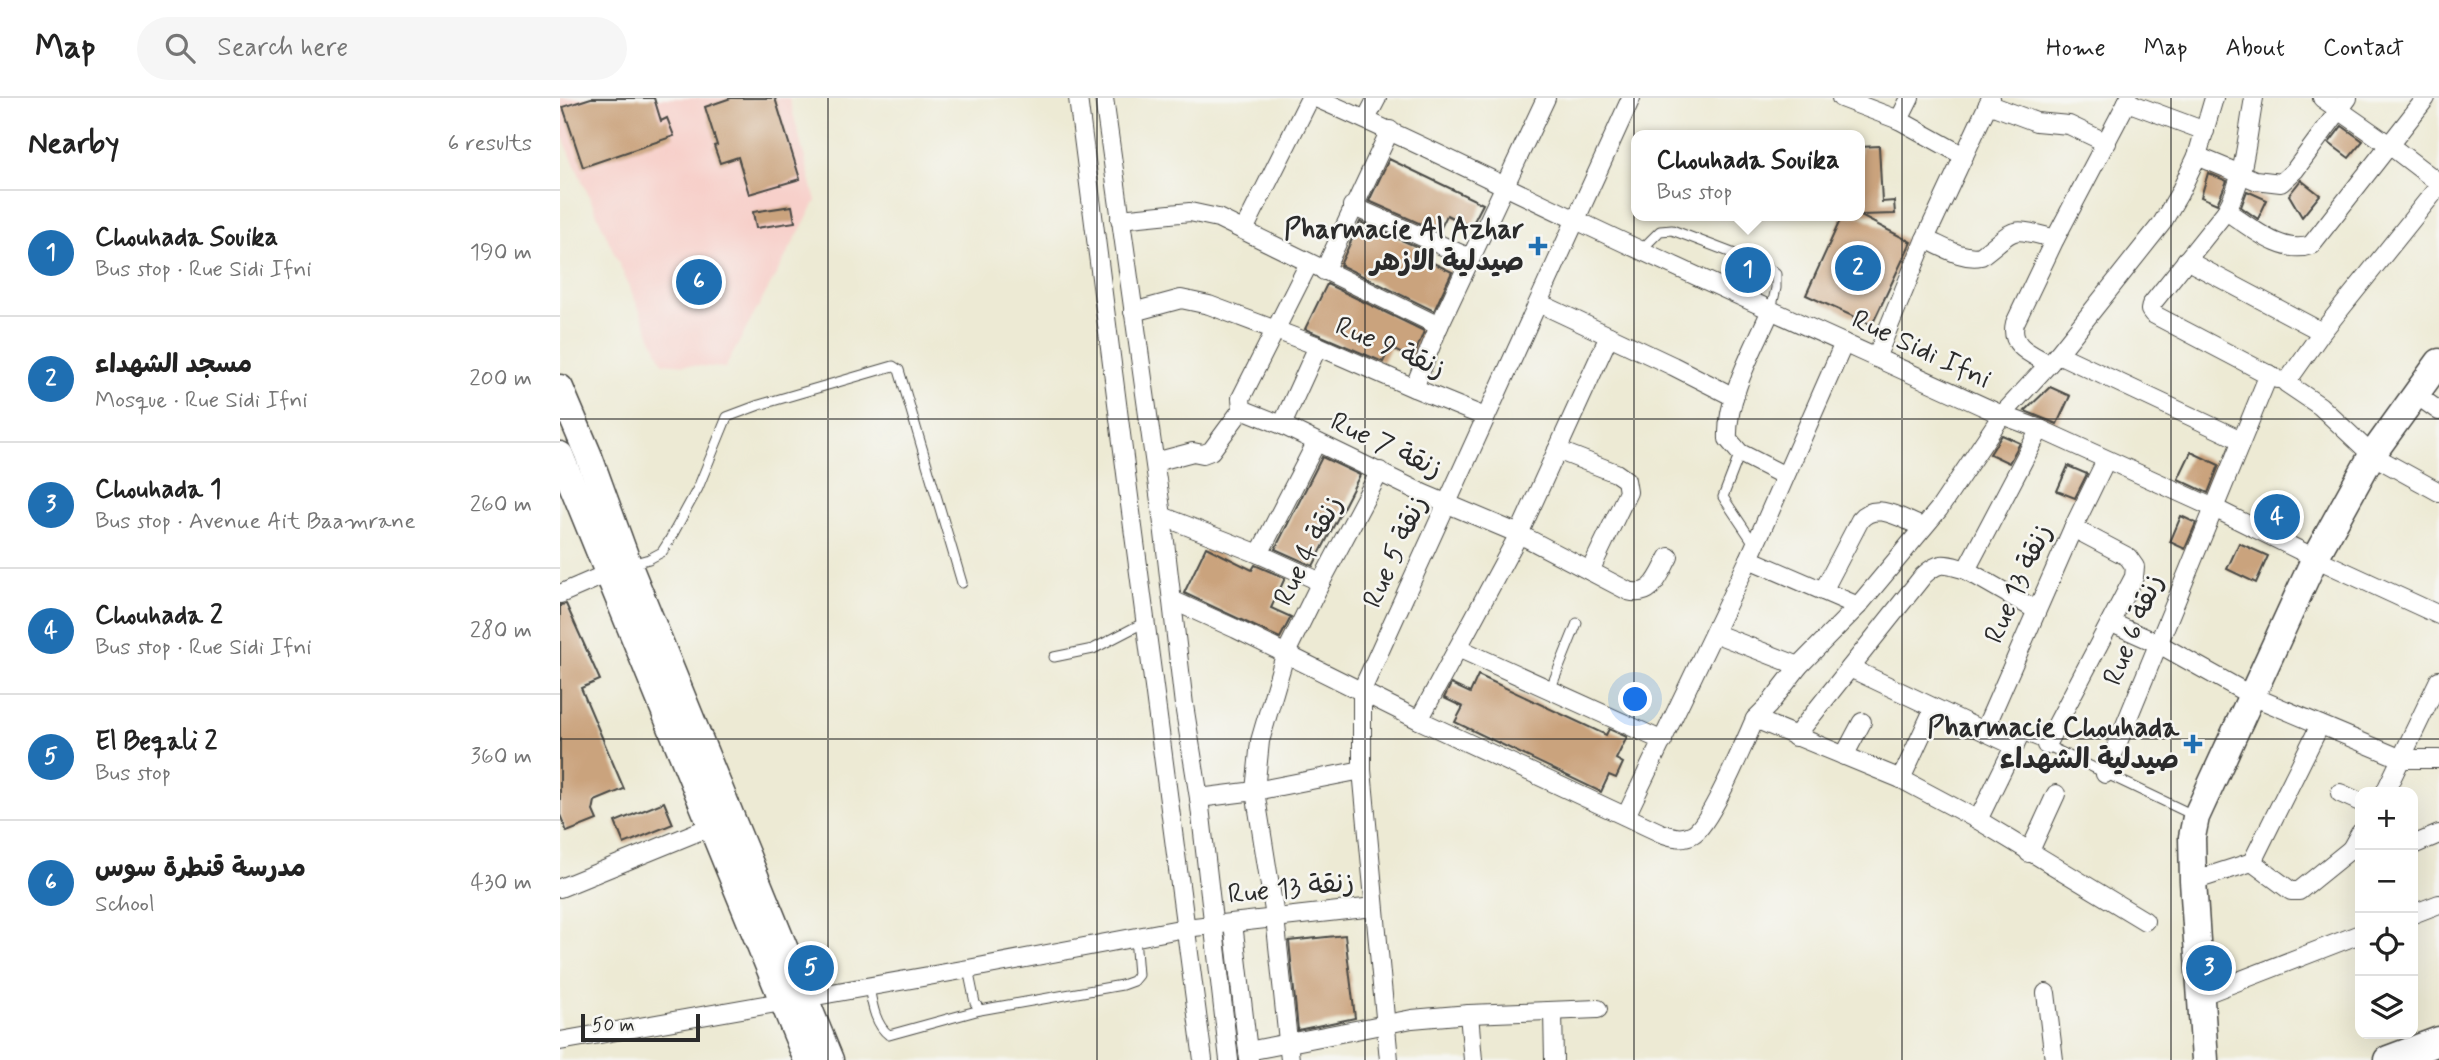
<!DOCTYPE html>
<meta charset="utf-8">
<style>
body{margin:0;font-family:Mynerve,"Playpen Sans Arabic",sans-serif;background:#f6f6f6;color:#222}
.controls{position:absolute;right:21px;bottom:21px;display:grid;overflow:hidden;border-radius:14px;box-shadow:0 7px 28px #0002}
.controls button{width:63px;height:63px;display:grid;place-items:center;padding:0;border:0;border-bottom:2px solid #e0e0e0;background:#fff;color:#222;font:35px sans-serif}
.scale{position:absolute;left:21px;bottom:18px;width:119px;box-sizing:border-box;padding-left:7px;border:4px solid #2b2b2b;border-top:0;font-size:19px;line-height:24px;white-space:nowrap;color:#2b2b2b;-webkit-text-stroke:5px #f6f6f2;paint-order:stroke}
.you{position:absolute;left:1076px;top:602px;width:24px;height:24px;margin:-18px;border:5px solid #fff;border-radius:50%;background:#1a73e8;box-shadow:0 0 0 10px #1a73e833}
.badge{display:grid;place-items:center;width:46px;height:46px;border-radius:50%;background:#1f6fb2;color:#fff;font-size:23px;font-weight:700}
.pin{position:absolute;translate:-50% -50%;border:4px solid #fff;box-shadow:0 2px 7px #0006}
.popup{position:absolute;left:1071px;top:32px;width:234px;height:91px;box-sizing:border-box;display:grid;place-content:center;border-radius:14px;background:#fff;filter:drop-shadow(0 2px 5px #0005);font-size:23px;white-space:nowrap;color:#767676}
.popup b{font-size:26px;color:#222}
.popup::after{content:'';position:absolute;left:50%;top:100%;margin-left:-14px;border:14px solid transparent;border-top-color:#fff}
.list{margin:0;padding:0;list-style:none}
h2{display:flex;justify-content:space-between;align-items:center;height:91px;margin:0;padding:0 28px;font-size:30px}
h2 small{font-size:23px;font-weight:400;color:#767676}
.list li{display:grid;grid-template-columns:46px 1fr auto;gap:21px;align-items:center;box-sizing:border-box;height:126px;padding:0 28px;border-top:2px solid #e0e0e0}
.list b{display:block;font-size:26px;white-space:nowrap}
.list p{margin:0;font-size:23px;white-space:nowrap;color:#767676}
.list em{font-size:23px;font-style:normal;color:#767676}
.icon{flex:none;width:38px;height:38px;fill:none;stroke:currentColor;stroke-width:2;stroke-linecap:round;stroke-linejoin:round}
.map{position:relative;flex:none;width:1879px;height:962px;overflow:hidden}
header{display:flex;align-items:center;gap:42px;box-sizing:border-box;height:98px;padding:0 35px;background:#fff;border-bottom:2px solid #e0e0e0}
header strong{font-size:33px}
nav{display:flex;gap:38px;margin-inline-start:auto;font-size:24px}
.search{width:490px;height:63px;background:#f6f6f6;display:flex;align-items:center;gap:18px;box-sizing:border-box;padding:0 24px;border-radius:38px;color:#767676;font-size:26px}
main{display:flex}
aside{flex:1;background:#fff}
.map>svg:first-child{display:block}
.built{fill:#f7d0ca}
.building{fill:#caa37d}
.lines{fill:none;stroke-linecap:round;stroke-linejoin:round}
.lane-casing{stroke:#484844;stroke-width:11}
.street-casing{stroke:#484844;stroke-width:20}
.secondary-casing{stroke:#484844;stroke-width:29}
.primary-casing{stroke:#484844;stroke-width:31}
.lane{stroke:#fff;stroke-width:9}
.street{stroke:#fff;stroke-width:18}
.secondary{stroke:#fff;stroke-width:26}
.primary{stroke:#fff;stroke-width:28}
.grid{fill:none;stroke:#2b2b2b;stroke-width:2;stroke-opacity:0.55}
.poi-dot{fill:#1f6fb2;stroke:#f6f6f2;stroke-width:2.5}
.labels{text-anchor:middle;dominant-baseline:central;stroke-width:5;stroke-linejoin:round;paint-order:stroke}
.poi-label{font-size:28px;font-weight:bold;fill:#2b2b2b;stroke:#f6f6f2;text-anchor:end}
.street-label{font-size:28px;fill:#2b2b2b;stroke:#f6f6f2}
</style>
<header>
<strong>Map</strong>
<div class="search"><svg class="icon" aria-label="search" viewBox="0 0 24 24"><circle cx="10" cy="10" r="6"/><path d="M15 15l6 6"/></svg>Search here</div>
<nav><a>Home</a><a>Map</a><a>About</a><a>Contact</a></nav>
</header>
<main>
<aside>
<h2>Nearby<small>6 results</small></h2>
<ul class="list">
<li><span class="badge">1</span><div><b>Chouhada Souika</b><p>Bus stop · Rue Sidi Ifni</p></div><em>190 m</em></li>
<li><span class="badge">2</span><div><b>مسجد الشهداء</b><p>Mosque · Rue Sidi Ifni</p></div><em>200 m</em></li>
<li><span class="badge">3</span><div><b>Chouhada 1</b><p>Bus stop · Avenue Ait Baamrane</p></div><em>260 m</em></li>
<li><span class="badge">4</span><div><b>Chouhada 2</b><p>Bus stop · Rue Sidi Ifni</p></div><em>280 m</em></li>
<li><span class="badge">5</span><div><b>El Beqali 2</b><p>Bus stop</p></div><em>360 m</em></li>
<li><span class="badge">6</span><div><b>مدرسة قنطرة سوس</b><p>School</p></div><em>430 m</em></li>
</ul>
</aside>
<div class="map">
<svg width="1879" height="962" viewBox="0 0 1879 962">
<rect width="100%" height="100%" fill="#f6f6f2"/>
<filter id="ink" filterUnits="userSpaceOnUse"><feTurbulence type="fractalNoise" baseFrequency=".0143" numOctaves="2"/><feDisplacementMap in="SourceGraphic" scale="14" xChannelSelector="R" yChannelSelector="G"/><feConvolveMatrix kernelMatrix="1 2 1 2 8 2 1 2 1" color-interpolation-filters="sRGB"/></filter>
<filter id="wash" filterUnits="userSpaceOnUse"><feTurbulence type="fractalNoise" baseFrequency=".00686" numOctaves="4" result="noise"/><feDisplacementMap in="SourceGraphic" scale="28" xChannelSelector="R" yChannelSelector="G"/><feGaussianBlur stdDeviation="1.57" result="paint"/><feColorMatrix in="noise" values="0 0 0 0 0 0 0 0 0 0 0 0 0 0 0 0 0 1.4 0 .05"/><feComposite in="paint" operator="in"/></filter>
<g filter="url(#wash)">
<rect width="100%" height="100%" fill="#edead4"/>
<!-- built -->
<polygon class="built" points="0,0 229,0 256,103 165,270 103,265 0,33"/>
<g id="blocks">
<!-- building -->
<g class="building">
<polygon points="31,0 94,0 101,23 107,20 114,38 23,69 3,9"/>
<polygon points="171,0 215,0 240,81 189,96 178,59 160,65 154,48 157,47 145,9"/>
<polygon points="1782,28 1803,43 1789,60 1769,45"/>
<polygon points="1319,48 1322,104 1334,103 1335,116 1300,117 1300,49"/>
<polygon points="829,61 923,106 911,129 887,117 879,134 809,103"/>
<polygon points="1648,75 1667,83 1657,106 1641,99"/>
<polygon points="1741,82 1760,97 1742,119 1729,97"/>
<polygon points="1687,93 1707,102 1698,121 1681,109"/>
<polygon points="232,108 235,124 196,130 193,114"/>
<polygon points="1282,118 1301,118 1351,144 1312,227 1246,197"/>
<polygon points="800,124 869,154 865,161 892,174 874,213 780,167"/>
<polygon points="767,186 864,233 853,261 830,250 823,264 745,231"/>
<polygon points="1490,289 1510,298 1497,326 1465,313"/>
<polygon points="1442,337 1460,345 1449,365 1430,356"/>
<polygon points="1631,354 1659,367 1648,395 1618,381"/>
<polygon points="762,359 800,377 753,468 715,451"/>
<polygon points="1508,368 1527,376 1515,400 1497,393"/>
<polygon points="1621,418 1636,425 1625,451 1610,444"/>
<polygon points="1679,445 1708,458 1696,485 1667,471"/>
<polygon points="646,449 692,472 695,467 725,480 711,510 731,519 720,540 624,495"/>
<polygon points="6,506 40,582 21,590 64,691 35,703 33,713 37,722 7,734 0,717 0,507"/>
<polygon points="918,577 1046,637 1049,631 1067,639 1056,661 1063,665 1056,680 1049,677 1041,694 895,624 903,609 884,600 891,586 910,595"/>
<polygon points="104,704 113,726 64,746 55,724"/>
<polygon points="785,837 795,920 738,932 729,843"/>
</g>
</g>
</g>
<g filter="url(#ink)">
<use href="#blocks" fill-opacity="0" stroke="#484844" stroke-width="2"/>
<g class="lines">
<!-- lane casing -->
<g class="lane-casing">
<g id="lane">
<polyline points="1081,152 1100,133 1112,132 1206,168 1216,176 1216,190 1211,212"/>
<polyline points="1180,355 1163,399 1195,447"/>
<polyline points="71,466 89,461 102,454 109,443 138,390 167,319 199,307 333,268 339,272 402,485"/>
<polyline points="494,559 533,551 585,524"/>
<polyline points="990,592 1017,525"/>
<polyline points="1428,623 1486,647 1633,717"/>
<polyline points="408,871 415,905 420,912 562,887 573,883 578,877 575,839"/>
<path d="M309 889C312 905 315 927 329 937L420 912"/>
</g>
</g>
<!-- street casing -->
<g class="street-casing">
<g id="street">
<path d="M518 0C558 321 601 641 643 962"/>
<polyline points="544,0 602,418 624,607 639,700 669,962"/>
<path d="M756 0C844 38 929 81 1016 122 1157 189 1300 252 1442 317L1480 331 1654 410 1755 460 1879 517"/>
<polyline points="1281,0 1339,22 1404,58"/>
<polyline points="1569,0 1567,4 1645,33"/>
<path d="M1694 0C1687 37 1685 80 1666 113L1591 207 1590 212 1593 216 1717 281"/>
<polyline points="1762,0 1828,46 1879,85"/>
<polyline points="1428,6 1476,24 1509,27 1547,45"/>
<polyline points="806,21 817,0"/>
<polyline points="1339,22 1350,0"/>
<polyline points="1637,58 1695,82 1721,85 1735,72 1788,0"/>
<polyline points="1879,88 1762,234 1726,285 1760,308 1812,357 1879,394"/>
<polyline points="792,108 910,160"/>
<path d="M1666 113C1690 128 1722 158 1751 147L1866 0"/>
<polyline points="560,121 630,114 658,120 879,228"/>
<polyline points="684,132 750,0"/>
<path d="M1365 141C1382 148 1402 162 1421 158 1458 130 1447 128 1495 141"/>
<polyline points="1626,162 1762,234"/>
<path d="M749 165 681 300 682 311 722 327 864 396 959 436 1068 493C1093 500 1099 477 1109 459"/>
<polyline points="764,173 830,32"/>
<polyline points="979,205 1113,268 1174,299"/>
<path d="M1211 212C1194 251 1166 299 1168 341L1180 355 1225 378"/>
<polyline points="573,214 621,201 649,207 758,248 854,290 925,319"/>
<polyline points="1498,256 1681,342"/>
<polyline points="1316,260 1365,141 1431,0"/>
<path d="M1489 266C1472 256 1449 249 1455 225L1495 141 1567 4"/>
<polyline points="854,290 879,228 986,0"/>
<polyline points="1855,296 1879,313"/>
<polyline points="722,327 758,248"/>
<polyline points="997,352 1056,375 1066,382 1068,394 1030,473"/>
<polyline points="595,364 633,354 643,356 651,353 682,311"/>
<polyline points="602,418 699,456 761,484"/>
<polyline points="699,456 756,345"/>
<polyline points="1189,461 1298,508"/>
<polyline points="1406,472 1476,512"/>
<path d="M1263 493 1300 422C1316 402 1343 422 1363 429"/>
<polyline points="0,496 58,471"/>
<path d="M612 502 676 531 859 622 1101 735C1112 739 1122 742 1133 736 1150 727 1185 643 1195 621L1208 608 1239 568 1298 508 1379 411 1442 317 1498 256 1602 125 1619 96 1637 58 1654 0"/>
<polyline points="1552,525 1597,545 1692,598 1842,661 1879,661"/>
<polyline points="1154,535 1239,568"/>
<polyline points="898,550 1103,643"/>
<polyline points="1290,570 1455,648"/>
<polyline points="1195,621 1341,681 1418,722 1585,823"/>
<polyline points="859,622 959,436 1049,238"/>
<polyline points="1424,633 1513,430 1546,362"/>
<path d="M1235 639 1363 478C1380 462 1385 466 1406 472L1480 331"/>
<polyline points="1486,647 1574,479 1575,469 1568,459 1513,430"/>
<polyline points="1284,658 1302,624"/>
<polyline points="1545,676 1709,276"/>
<polyline points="1341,681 1374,610"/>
<polyline points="1825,694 1879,582"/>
<polyline points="1780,695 1800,704"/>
<polyline points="639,700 695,693 802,672"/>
<polyline points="1066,718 1189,461 1284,245"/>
<polyline points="1418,722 1459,638"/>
<polyline points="1800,735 1791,751 1800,751"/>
<polyline points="1853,747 1879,736"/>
<polyline points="1469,755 1496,696"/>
<polyline points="1692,764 1760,627"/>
<polyline points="1633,783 1692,764 1731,793 1739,793 1791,751"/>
<polyline points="0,790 152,728"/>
<polyline points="1853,816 1879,806"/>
<polyline points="673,825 689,962"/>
<polyline points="1486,895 1494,962"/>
<polyline points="1640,898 1800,836"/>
<polyline points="993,914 994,962"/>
<polyline points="909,916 913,962"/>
<polyline points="0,943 408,871 625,830 814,809"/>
<polyline points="688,953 852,921 909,916 1038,911"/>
<polyline points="730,962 715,819 695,693 700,643 725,557 761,484 820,373"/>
<polyline points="829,962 802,672 802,592 1071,0"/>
</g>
</g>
<!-- secondary casing -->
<g class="secondary-casing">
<g id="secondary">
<polyline points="0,290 28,356 68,466 270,962"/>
<polyline points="0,357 247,962"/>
<polyline points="1645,962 1633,783 1632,739 1636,719 1755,460 1812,357 1879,264"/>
</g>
</g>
<!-- primary casing -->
<g class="primary-casing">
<polyline id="primary" points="1828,962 1879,943"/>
</g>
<!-- lane -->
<use href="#lane" class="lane"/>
<!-- street -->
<use href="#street" class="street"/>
<!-- secondary -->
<use href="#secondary" class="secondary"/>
<!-- primary -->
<use href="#primary" class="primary"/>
</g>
</g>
<!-- grid -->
<path class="grid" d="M268 0V962M537 0V962M805 0V962M1074 0V962M1342 0V962M1611 0V962M0 321H1879M0 641H1879"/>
<!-- markers -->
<g class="poi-dot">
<path d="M974.5 137.5h7v7h7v7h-7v7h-7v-7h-7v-7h7z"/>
<path d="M1629.5 635.5h7v7h7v7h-7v7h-7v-7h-7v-7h7z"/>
</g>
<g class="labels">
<!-- poi labels -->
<g class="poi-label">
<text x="964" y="132">Pharmacie Al Azhar<tspan x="964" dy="32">صيدلية الازهر</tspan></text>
<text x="1619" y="630">Pharmacie Chouhada<tspan x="1619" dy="32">صيدلية الشهداء</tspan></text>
</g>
<!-- street labels -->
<g class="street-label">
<text transform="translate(830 250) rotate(23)">Rue 9 زنقة</text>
<text transform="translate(1361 252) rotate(25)">Rue Sidi Ifni</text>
<text transform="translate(826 348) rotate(25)">Rue 7 زنقة</text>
<text transform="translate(749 453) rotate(-63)">Rue 4 زنقة</text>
<text transform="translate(836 454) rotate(-66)">Rue 5 زنقة</text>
<text transform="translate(1459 486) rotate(-66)">Rue 13 زنقة</text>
<text transform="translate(1574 532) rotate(-68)">Rue 6 زنقة</text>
<text transform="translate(731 791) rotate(-6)">Rue 13 زنقة</text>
</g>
</g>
</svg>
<div class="controls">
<button>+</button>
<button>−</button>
<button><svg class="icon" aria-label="locate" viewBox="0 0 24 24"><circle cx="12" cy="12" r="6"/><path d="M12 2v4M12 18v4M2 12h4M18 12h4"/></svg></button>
<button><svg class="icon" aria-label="layers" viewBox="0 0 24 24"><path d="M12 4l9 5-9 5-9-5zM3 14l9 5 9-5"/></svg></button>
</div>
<div class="scale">50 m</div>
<div class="you"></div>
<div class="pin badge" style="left:1188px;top:172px">1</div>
<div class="popup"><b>Chouhada Souika</b>Bus stop</div>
<div class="pin badge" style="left:1298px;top:170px">2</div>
<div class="pin badge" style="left:1649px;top:870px">3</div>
<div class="pin badge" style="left:1717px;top:419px">4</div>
<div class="pin badge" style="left:251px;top:870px">5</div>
<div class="pin badge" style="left:139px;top:184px">6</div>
</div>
</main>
